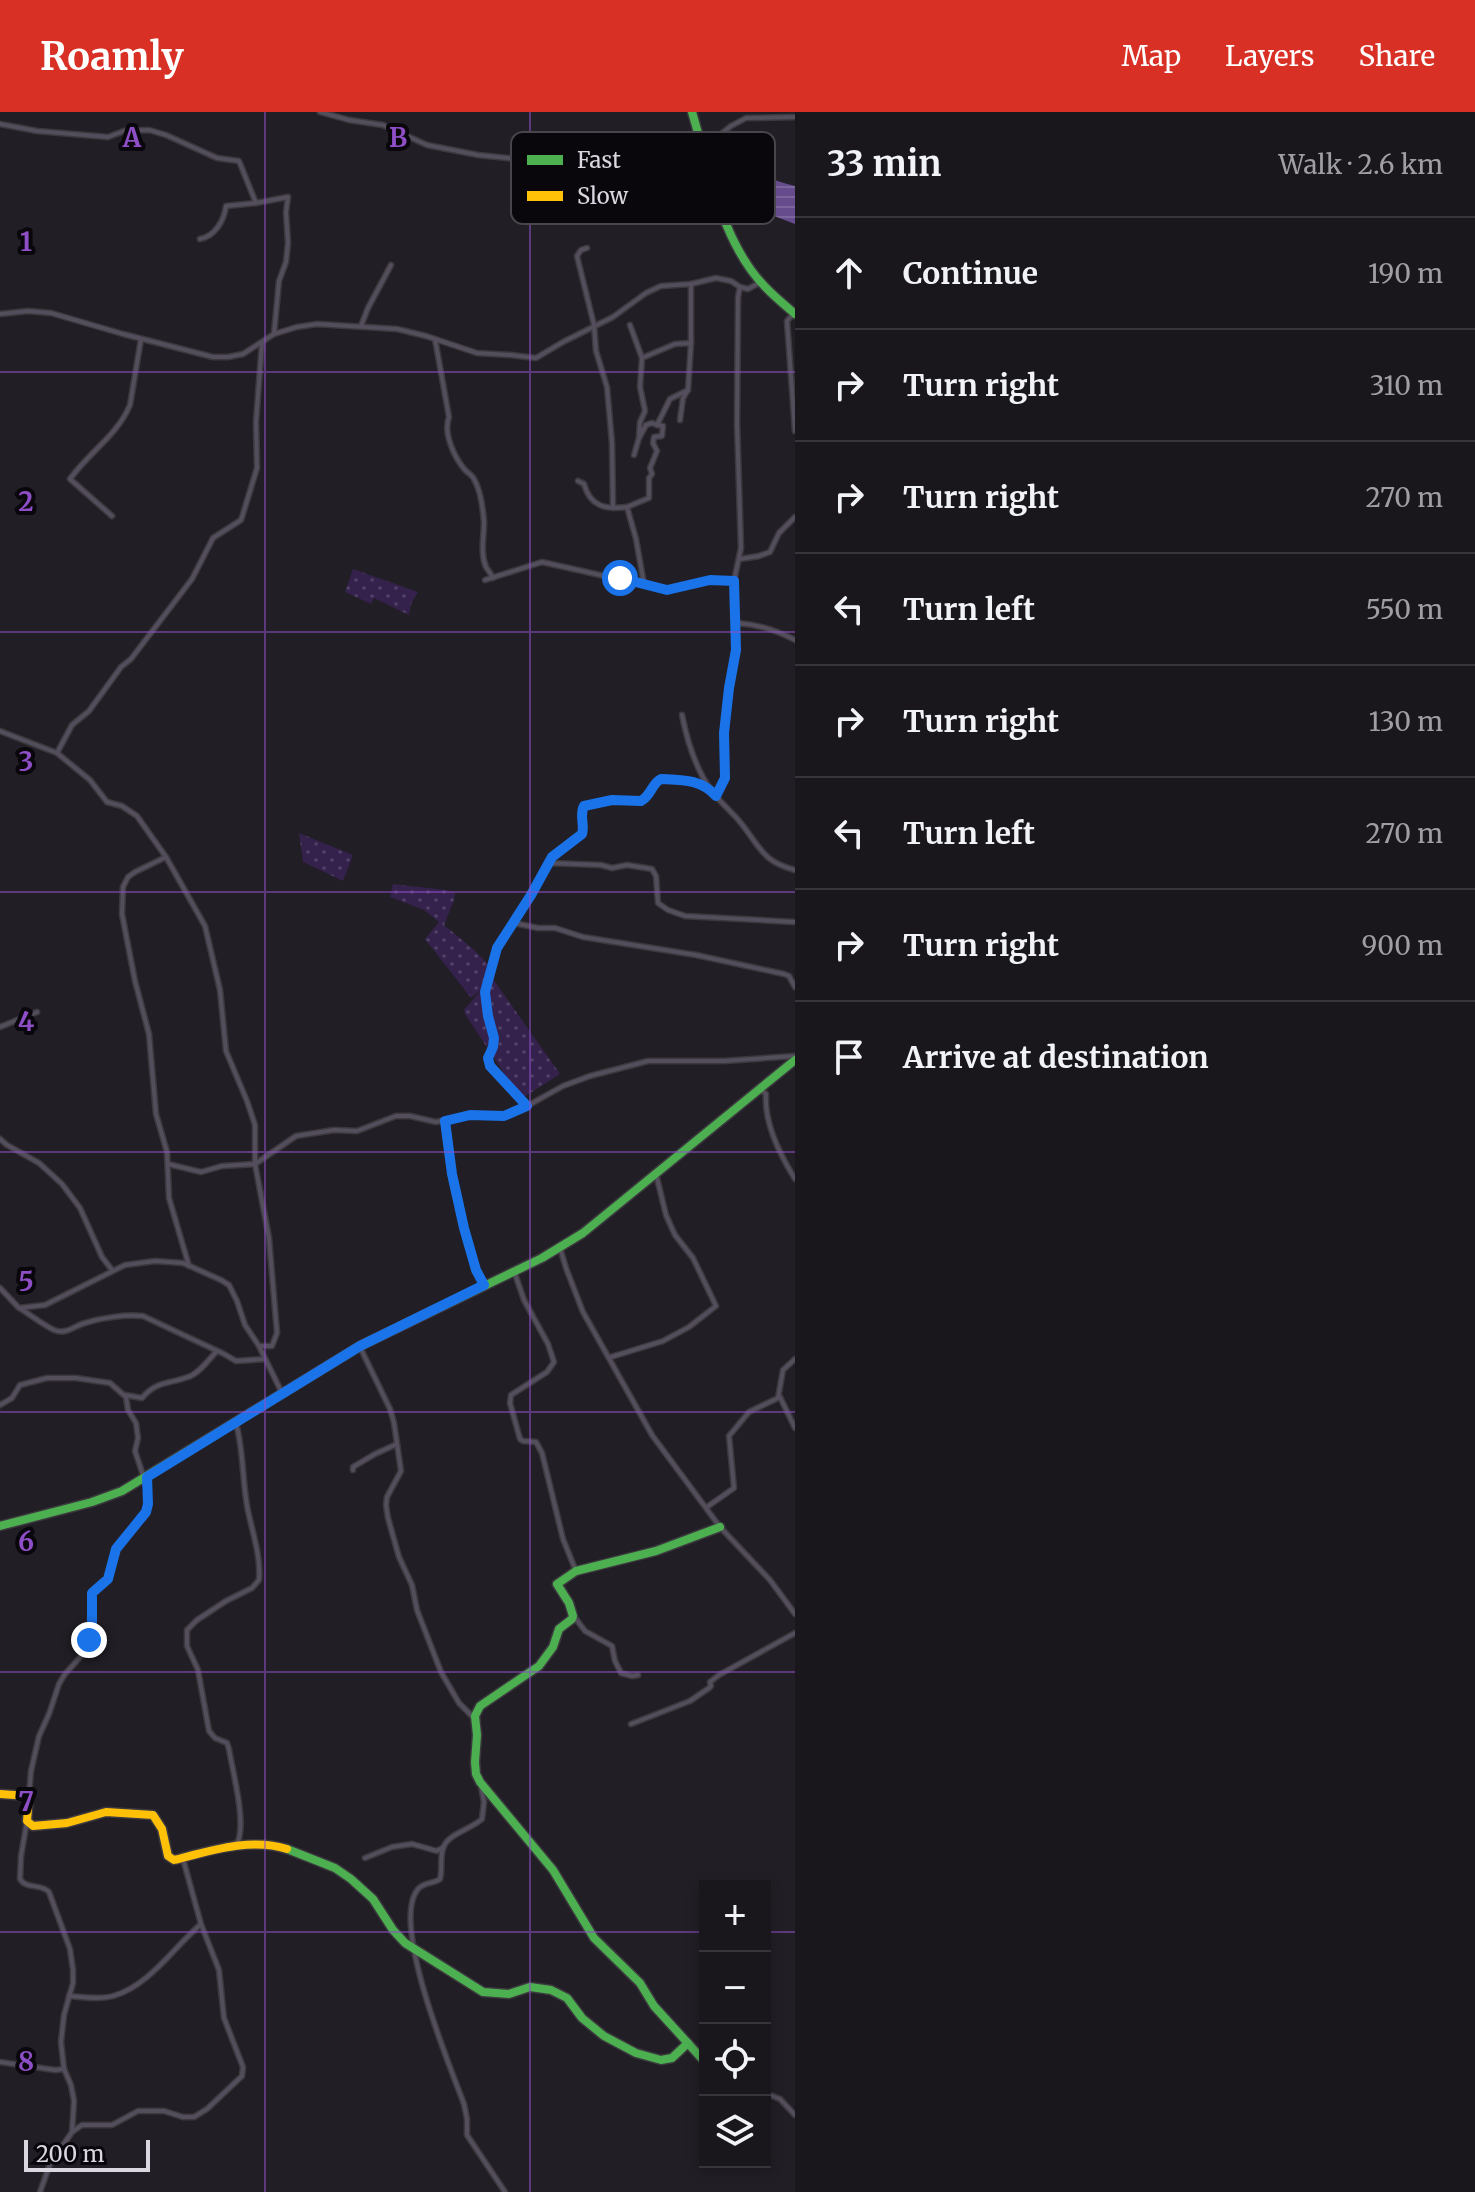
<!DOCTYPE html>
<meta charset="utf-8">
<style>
body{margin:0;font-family:Merriweather,serif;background:#262329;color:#f1f3f6}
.controls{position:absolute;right:24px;bottom:24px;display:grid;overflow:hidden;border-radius:0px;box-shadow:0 4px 12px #0003}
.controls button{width:72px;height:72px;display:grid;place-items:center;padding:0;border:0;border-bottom:2px solid #37353b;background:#19161c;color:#f1f3f6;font:40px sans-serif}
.scale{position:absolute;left:24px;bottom:20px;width:126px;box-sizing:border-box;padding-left:8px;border:4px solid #dad7e0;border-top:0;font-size:22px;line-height:28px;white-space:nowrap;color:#dad7e0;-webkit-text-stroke:6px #09070c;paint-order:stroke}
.stop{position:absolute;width:24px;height:24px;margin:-18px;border:6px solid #1a73e8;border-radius:50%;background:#fff}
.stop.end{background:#1a73e8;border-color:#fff;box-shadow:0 2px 8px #0008}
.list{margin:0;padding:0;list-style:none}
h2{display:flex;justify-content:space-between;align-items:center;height:104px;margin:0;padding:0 32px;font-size:34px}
h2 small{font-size:26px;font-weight:400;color:#9f9fa3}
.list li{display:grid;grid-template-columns:52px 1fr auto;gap:24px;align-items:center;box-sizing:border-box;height:112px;padding:0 32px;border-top:2px solid #37353b}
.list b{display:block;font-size:30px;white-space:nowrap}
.list em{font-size:26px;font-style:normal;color:#9f9fa3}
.icon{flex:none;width:44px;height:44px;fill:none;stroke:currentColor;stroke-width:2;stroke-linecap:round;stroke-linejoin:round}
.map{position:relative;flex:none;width:795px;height:2080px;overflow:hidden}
header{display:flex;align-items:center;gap:48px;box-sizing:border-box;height:112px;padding:0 40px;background:#d93025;color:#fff}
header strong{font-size:38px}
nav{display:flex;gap:44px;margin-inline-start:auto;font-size:28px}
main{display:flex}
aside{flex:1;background:#19161c}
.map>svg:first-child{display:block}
.garden{fill:url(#garden-dots)}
.water{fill:url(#water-rules)}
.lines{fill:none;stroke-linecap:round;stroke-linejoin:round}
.street-casing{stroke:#3b393e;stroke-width:7}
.fast-casing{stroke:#3b393e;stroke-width:11}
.slow-casing{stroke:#3b393e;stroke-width:11}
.street{stroke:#534d5c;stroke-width:4}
.fast{stroke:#4caf50;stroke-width:8}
.slow{stroke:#ffc107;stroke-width:8}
.route{stroke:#1a73e8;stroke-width:10}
.grid{fill:none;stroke:#8e4ec6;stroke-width:2;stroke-opacity:0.55}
.key{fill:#09070c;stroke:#48454c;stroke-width:2}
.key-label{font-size:22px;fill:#dad7e0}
.grid-label{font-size:26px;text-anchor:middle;font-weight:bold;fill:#8e4ec6;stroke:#09070c;stroke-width:8;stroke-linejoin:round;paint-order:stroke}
</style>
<header>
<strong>Roamly</strong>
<nav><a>Map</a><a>Layers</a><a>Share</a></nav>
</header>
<main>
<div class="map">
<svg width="795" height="2080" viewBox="0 0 795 2080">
<defs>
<pattern id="garden-dots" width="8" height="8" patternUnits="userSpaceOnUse" patternTransform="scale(2)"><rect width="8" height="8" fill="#34214c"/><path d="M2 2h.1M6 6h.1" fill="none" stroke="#514066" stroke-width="1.8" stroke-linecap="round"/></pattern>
<pattern id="water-rules" width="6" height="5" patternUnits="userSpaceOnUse" patternTransform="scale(2)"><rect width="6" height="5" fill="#674c8d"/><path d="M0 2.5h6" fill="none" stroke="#7c659d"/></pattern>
</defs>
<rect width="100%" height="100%" fill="#211e25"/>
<!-- garden -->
<g class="garden">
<polygon points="353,457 418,480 411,492 409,503 374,486 371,492 345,480"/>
<polygon points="299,721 353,743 343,769 303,750"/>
<polygon points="393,772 446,778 455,781 454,788 444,813 472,836 491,855 485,873 493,867 560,962 521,987 465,902 464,898 482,877 471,886 425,827 439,810 424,798 390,785"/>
</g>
<!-- water -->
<path class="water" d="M753 59C767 65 780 71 795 74V112L769 102C765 94 761 94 754 88 746 80 745 71 742 61Z"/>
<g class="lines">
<!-- street casing -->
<g class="street-casing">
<g id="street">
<polyline points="320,0 349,8 383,13 427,33 478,43 545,50 575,48 621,50 716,26 731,14 746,6 795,5"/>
<polyline points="0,12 37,19 108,25 124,19 149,18 166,23 217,46 239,49 256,91 288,85 286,100 288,131 286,150 279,169 274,222"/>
<path d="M200 127C215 124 224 109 226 94L256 91"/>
<polyline points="587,136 581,138 577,144 594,213 596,239 607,275 612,331 613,396"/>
<polyline points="794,201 787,209 795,319"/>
<polyline points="0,202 28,199 51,201 123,222 213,245 228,245 243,242 274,222 297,215 317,212 397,217 426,224 477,241 511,243 536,246 563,230 613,205 646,181 661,174 691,172 716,166 731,169 740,175"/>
<polyline points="630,213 642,246"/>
<polyline points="361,214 368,196 391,153"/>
<path d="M435 227 449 305C443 321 454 345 465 358 467 360 473 364 474 367 481 379 483 397 484 410 484 425 480 441 486 455 488 458 491 462 493 466"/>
<polyline points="691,231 691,172"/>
<polyline points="657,313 652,311 646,313 639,326 640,310 645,299 640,275 642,246 675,232 691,231 688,278"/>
<polyline points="634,343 639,326"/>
<path d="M578 369 584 372C590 394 605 398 627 395"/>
<path d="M112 404 70 367C89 340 117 324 130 293L141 227"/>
<polyline points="740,447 759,444 770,440 779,421 795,405"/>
<polyline points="485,468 542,450 667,478 710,468 734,469"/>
<polyline points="644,472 636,427 627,395 649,386 649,366 652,362 650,356 657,339 653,331 654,325 662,324 663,314 657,313 670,287 688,278 683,286 680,308"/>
<path d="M736 511C758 512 776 518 795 528"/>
<path d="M682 603C687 628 695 656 711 678 721 692 735 702 744 715 762 739 765 750 795 758"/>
<polyline points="0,619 57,641 90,668 107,690 122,694 137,704 166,745 205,814 220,878 226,939 247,989 255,1013 255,1052 269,1126 277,1221 272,1234 259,1234"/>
<polyline points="57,641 72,613 89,599 121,555 131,547 192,467 213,426 241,408 243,402 257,356 256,310 262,231"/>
<polyline points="716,684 725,666 724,621 729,576 737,526 734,469 741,436 737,311 738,185 740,175 748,177 761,170"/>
<polyline points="166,745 135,760 128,765 123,775 122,802 135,869 149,922 156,1002 167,1040 169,1086 189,1154"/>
<polyline points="548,751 601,753 612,756 627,753 652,757 656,764 658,791 668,798 685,804 795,810"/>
<polyline points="514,811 538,816 555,816 583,825 696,843 784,862 789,864 795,875"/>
<polyline points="0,915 37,900"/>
<path d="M760 977 766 982C764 1011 780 1043 795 1067"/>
<path d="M526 993 490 954 488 946 493 935 494 926 485 880 497 836 531 783 552 745 582 722V697L584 694 612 688 641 689C651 684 652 671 661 667L694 669 710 677"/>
<polyline points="445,1009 452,1062 464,1116 476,1158 484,1173"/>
<polyline points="0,1027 7,1033 39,1051 62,1072 80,1096 102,1145 112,1158"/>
<polyline points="168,1052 201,1060 222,1054 255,1052 296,1024 334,1018 357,1019 396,1004 410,1004 436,1010 470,1003 504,1004 518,999 563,974 590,964 648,949 724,949 795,944"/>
<polyline points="560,1136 566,1156 583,1200 652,1323 720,1415 770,1468 795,1502"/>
<polyline points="514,1159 524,1188 548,1232 554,1250 547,1260 511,1283 510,1291 520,1327 523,1329 536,1330 542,1341 563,1427 576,1459"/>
<polyline points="0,1176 19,1196 45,1193 125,1153 155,1149 183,1151 221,1168 229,1173 237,1189 245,1213 259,1234 282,1281"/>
<path d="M21 1197C32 1204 43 1213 54 1218 66 1223 74 1214 85 1211 101 1206 126 1202 143 1204L224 1242 236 1249 265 1247"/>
<polyline points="360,1235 390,1297 394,1311 401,1359 387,1385 386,1393 388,1406 399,1445 412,1473 417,1498 441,1560 459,1591 475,1607"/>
<polyline points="611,1245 663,1229 689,1215 716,1194 693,1146 675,1123 666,1103 656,1062"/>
<path d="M125 1283 142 1286C156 1269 169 1272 188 1265 199 1262 209 1247 217 1239"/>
<polyline points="780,1285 795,1316"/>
<polyline points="0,1293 12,1286 20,1273 47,1266 76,1266 110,1271 126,1285 128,1298 136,1311 138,1326 135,1339 144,1366"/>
<polyline points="353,1358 353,1355 375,1342 397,1332"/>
<polyline points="707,1395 734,1376 729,1324 749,1300 778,1286 783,1258 795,1247"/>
<polyline points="573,1503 585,1519 612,1534 615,1549 621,1561 632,1564 638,1563"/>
<polyline points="631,1612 690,1589 709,1576 711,1574 710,1570 719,1563 795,1521"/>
<path d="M481 1674 484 1690 482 1707C471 1717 449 1722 444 1734 439 1744 443 1757 440 1767 433 1772 424 1770 418 1777 390 1810 449 1952 464 1992L467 2007V2023L505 2080"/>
<polyline points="29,1684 31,1659 39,1624 49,1602 59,1572 65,1562 83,1542 89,1528 92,1481 108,1467 116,1437 146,1400 148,1392 147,1365"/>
<path d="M27 1709 21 1744 20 1767C27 1778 41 1771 49 1780L70 1837 73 1858V1871L64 1903 61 1930 64 1957 71 1973 74 1989 72 2020 50 2052 40 2080"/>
<path d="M229 1734 238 1730C246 1707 233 1662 229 1637L227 1631 215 1626 209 1619 198 1558 187 1534V1518L197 1508 226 1489 252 1476 259 1468C261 1445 253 1422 248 1399 242 1370 244 1340 236 1311"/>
<polyline points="365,1746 392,1735 412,1732 437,1739 442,1736"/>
<path d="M69 1884C83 1885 99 1888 113 1884 149 1874 173 1836 200 1813"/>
<polyline points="0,1950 55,1958 64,1957"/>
<polyline points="765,1981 780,1987 795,2003"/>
<polyline points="72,2020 82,2013 112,2013 138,1999 164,1999 183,2005 194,2005 207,1997 242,1964 243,1955 224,1906 219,1858 201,1812 183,1747"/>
</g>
</g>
<!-- fast casing -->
<g class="fast-casing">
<g id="fast">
<path d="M692 0C708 53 718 112 751 158 763 175 779 188 795 202"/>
<polyline points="0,1414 92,1390 122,1379 360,1234 542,1146 583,1121 795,948"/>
<polyline points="287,1737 335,1756 351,1767 373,1787 393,1818 405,1831 483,1880 509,1882 530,1875 551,1878 567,1886 582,1906 604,1924 636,1941 661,1948 672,1946 688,1931"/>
<polyline points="705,1950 654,1894 640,1871 594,1826 553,1758 480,1670 476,1662 475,1650 477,1623 475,1604 480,1594 539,1554 553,1535 559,1517 572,1507 573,1504 569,1491 557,1472 576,1459 656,1439 720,1415"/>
</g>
</g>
<!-- slow casing -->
<g class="slow-casing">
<path id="slow" d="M0 1682 29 1684 27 1709 33 1714 67 1711 106 1700 153 1703 162 1717 168 1744 174 1748C209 1739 251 1725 287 1737"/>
</g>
<!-- street -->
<use href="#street" class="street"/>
<!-- fast -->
<use href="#fast" class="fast"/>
<!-- slow -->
<use href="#slow" class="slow"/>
</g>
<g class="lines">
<!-- route -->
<path class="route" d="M89 1528 92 1513V1481L108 1467 116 1437 146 1400 148 1392 147 1365 360 1234 484 1173 476 1158 464 1116 452 1062 445 1009 470 1003 504 1004 527 994 490 954 488 946 493 935 494 926 488 904 485 880 497 836 531 783 552 745 582 722C585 713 579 703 584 694L612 688 641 689C651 684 652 671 661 667 682 668 701 667 716 684L725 666 724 621 729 576 736 538 734 469 710 468 667 478 620 466"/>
</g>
<!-- grid -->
<path class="grid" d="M265 0V2080M530 0V2080M0 260H795M0 520H795M0 780H795M0 1040H795M0 1300H795M0 1560H795M0 1820H705M765 1820H795"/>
<!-- legend -->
<rect x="511" y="20" width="264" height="92" rx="12" class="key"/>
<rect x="527" y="43" width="36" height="10" fill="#4caf50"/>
<rect x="527" y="79" width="36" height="10" fill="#ffc107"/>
<g class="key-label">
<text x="577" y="56">Fast</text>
<text x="577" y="92">Slow</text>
</g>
<g class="grid-label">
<text x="132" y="35">A</text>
<text x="398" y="35">B</text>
<text x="26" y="139">1</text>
<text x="26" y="399">2</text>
<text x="26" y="659">3</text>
<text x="26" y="919">4</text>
<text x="26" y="1179">5</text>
<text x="26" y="1439">6</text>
<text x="26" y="1699">7</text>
<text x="26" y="1959">8</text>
</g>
</svg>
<div class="controls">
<button>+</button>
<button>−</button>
<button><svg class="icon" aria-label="locate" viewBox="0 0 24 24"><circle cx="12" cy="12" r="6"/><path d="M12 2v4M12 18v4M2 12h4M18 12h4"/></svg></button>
<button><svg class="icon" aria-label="layers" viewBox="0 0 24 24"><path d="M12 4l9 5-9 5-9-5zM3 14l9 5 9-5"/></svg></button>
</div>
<div class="scale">200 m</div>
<div class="stop" style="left:620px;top:466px"></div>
<div class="stop end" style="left:89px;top:1528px"></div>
</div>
<aside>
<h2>33 min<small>Walk · 2.6 km</small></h2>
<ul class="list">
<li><svg class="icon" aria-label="ahead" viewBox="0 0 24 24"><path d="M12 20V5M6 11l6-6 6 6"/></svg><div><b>Continue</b></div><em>190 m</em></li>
<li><svg class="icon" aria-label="right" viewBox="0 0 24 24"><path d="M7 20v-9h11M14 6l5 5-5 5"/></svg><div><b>Turn right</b></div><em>310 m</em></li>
<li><svg class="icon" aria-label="right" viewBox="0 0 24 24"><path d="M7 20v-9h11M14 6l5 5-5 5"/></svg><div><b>Turn right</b></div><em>270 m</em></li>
<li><svg class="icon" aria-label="left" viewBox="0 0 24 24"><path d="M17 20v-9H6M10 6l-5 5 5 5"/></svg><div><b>Turn left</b></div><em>550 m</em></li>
<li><svg class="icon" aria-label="right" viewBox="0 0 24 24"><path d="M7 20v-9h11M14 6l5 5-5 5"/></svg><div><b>Turn right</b></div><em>130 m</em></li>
<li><svg class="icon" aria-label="left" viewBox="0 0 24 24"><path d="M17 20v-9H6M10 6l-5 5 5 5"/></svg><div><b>Turn left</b></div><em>270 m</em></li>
<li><svg class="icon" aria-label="right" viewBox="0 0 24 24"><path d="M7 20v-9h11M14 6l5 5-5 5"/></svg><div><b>Turn right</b></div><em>900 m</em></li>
<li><svg class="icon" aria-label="arrive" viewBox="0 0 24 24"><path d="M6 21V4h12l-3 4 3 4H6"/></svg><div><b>Arrive at destination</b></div></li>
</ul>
</aside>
</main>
